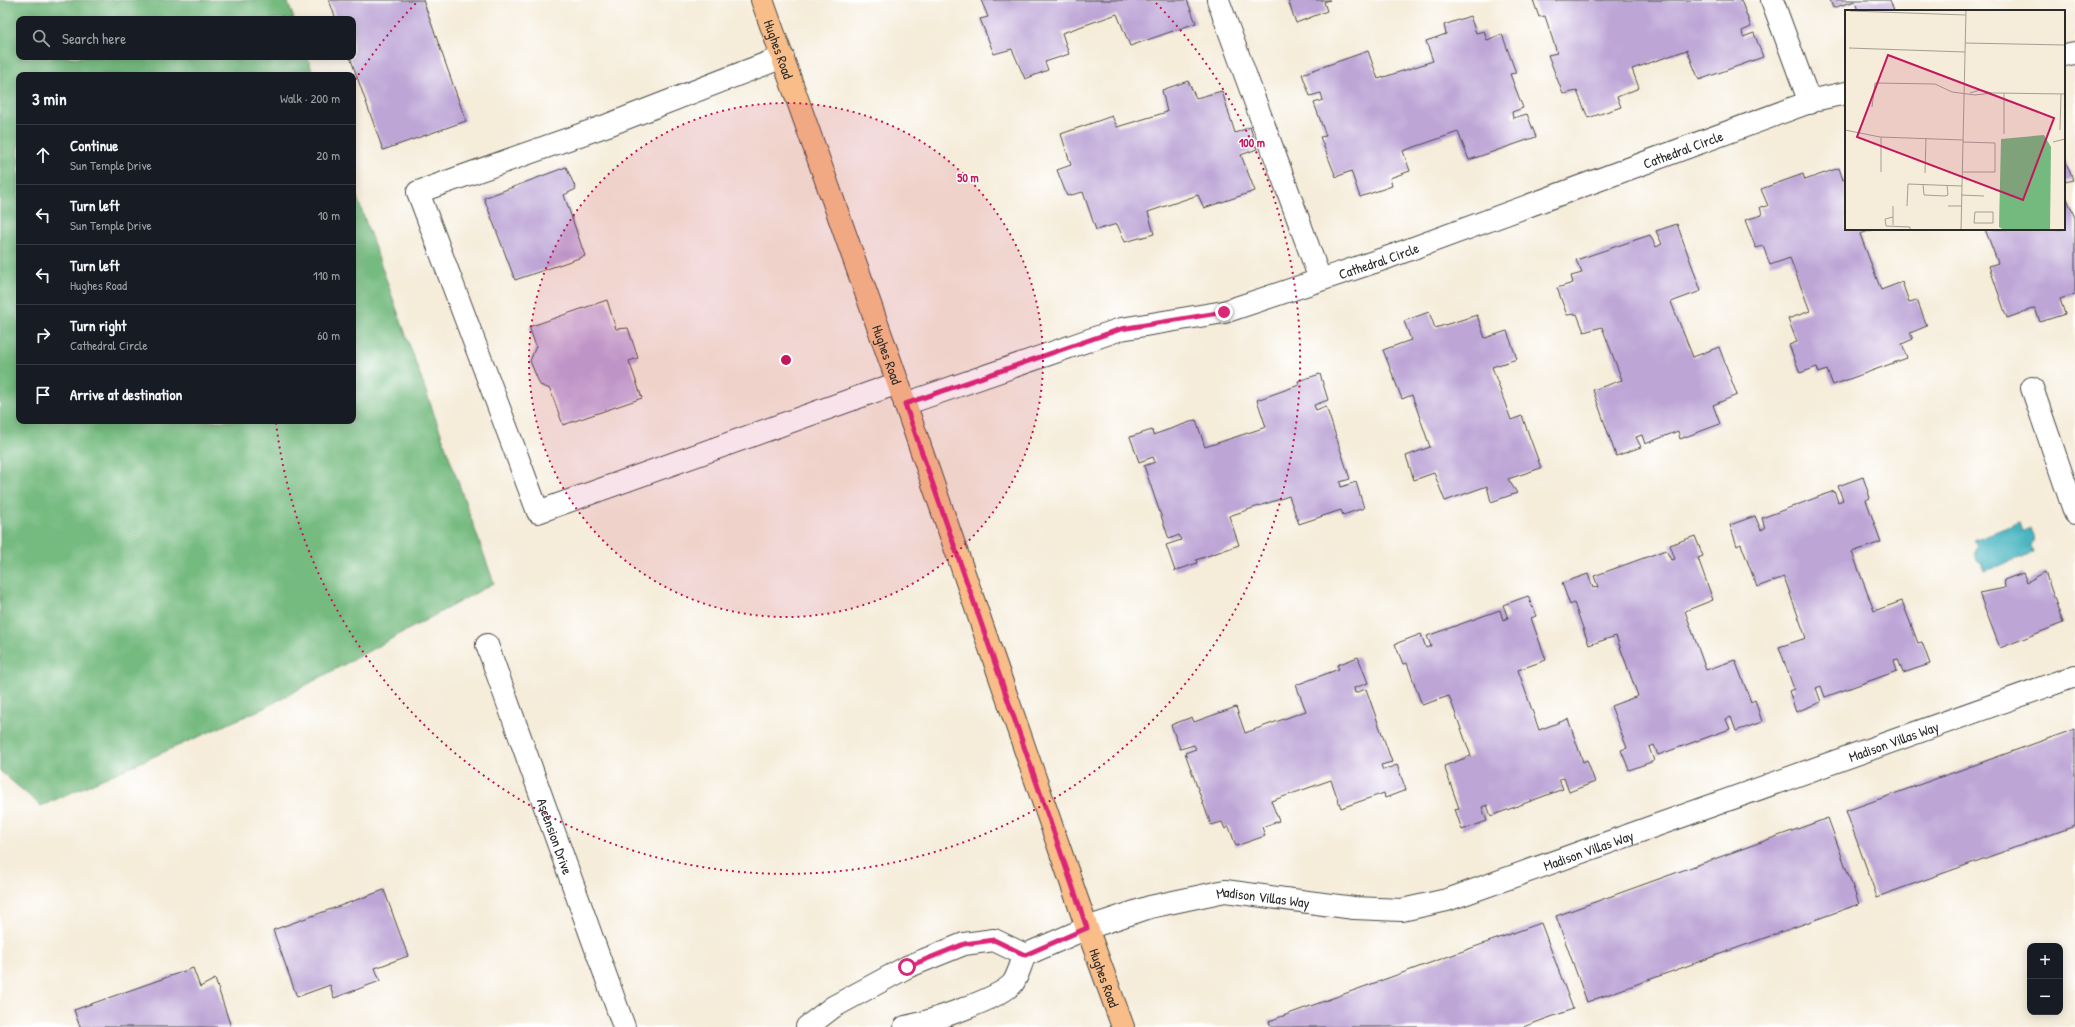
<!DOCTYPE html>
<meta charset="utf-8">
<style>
body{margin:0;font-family:"Patrick Hand",sans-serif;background:#20242c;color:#f1f3f6}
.controls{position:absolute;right:12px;bottom:12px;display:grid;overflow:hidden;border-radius:8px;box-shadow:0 2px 10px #0003}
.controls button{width:36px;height:36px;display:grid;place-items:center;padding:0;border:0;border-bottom:1px solid #363941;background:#171b24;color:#f1f3f6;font:20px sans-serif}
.stop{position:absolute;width:12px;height:12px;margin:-9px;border:3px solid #db2777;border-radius:50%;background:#fff}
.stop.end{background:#db2777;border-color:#fff;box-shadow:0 1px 4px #0008}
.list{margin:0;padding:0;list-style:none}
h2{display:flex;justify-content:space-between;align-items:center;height:52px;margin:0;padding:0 16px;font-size:17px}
h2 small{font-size:13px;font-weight:400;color:#9ea1a6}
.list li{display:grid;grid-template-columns:26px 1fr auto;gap:12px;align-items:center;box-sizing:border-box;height:60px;padding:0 16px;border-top:1px solid #363941}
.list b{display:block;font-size:15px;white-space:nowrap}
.list p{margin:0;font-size:13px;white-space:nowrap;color:#9ea1a6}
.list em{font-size:13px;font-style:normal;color:#9ea1a6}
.icon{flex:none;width:22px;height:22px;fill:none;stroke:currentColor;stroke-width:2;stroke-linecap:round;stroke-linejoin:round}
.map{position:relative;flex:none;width:2075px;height:1027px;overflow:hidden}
.search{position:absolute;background:#171b24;box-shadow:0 2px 10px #0003;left:16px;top:16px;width:340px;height:44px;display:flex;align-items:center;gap:10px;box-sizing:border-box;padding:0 14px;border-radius:8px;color:#9ea1a6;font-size:15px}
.panel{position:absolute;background:#171b24;box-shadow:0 2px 10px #0003;left:16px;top:72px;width:340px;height:352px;border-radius:8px}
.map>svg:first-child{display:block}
.forest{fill:#74ba7f;stroke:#507255}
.water{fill:#43b2be;stroke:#376e74}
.building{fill:#bda5d6}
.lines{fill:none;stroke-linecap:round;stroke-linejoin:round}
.minor-casing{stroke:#494845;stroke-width:24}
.major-casing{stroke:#494845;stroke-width:24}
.minor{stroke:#fff;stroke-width:22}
.major{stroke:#f8bd89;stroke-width:22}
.route{stroke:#db2777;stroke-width:5}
.ring{fill:none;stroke:#c2185b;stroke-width:2;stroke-dasharray:2 4}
.labels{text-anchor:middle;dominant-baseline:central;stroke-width:3;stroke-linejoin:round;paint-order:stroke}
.street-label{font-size:14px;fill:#2b2b2b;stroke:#fff}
.inset-road{fill:none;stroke:#a49f93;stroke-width:1}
.view{fill:#c2185b;fill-opacity:0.15;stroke:#c2185b;stroke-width:2}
.inset-edge{fill:none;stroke:#2b2b2b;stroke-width:2}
.centre{fill:#c2185b;stroke:#fff;stroke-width:2}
.ring-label{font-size:12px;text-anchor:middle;font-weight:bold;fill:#c2185b;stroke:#fff;stroke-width:3;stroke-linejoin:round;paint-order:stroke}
</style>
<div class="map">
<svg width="2075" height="1027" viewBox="0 0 2075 1027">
<rect width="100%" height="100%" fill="#fff"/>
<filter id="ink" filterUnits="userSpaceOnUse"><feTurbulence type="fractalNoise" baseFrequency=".025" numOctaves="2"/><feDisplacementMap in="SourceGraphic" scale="8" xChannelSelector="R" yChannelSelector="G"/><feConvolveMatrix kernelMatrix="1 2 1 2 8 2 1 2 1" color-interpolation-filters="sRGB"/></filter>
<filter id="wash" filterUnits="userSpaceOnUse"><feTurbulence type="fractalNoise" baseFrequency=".012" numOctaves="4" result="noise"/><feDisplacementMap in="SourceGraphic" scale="16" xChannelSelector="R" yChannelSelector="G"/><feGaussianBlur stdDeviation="0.9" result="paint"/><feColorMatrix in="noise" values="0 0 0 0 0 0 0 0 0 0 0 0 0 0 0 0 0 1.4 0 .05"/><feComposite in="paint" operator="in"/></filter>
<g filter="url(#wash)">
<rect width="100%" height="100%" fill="#f5ecd9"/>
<!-- forest -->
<polygon class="forest" points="0,0 287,0 294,19 19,19 19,57 307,57 314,75 19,75 19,421 353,421 353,186 494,583 264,708 41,806 0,771"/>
<!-- water -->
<path class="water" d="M2020 522 2023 530 2030 529C2034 536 2035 540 2031 547L2033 553 1985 571 1982 563 1976 560 1974 553 1977 546 1974 540Z"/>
<g id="blocks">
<!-- building -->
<g class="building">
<polygon points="329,0 423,0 466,121 383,150 350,57 353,57 353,19 336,19"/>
<polygon points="981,0 1187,0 1196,23 1130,46 1117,14 1062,33 1069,54 1045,62 1048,70 1025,79 1012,49 994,54 980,19 988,17"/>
<polygon points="1288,0 1330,0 1324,2 1327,11 1296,23"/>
<polygon points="1533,0 1741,0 1751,27 1742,31 1743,37 1754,33 1763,57 1699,80 1687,50 1632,69 1639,88 1617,97 1621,107 1588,118 1577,91 1563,94 1548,55 1557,53 1545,16 1539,17"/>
<polygon points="1830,0 1890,0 1894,11 1858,11 1855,1 1833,8"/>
<polygon points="1470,16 1476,33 1484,31 1487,40 1502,34 1516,73 1510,74 1523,108 1512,112 1513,118 1527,114 1536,137 1469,160 1458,132 1403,151 1410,171 1390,178 1392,186 1360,197 1351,171 1336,177 1320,137 1326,136 1314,103 1323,100 1321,93 1310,96 1302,74 1368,51 1378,79 1433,61 1426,41 1446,34 1444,25"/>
<polygon points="1188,81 1196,98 1222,91 1235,133 1250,127 1257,149 1241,155 1255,191 1204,208 1198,195 1148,212 1154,234 1125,242 1117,224 1096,230 1083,192 1067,196 1057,170 1071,165 1061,134 1112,116 1117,127 1167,112 1162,90"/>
<polygon points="2064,157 2073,180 2064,182"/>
<polygon points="566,167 576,189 564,195 585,256 515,280 484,198"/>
<polygon points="1839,168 1843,180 1846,179 1846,229 1875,229 1860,234 1881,290 1902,282 1909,302 1917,300 1927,326 1910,333 1913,339 1902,344 1907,358 1833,385 1827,370 1819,373 1817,367 1800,373 1789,345 1797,342 1788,319 1810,311 1790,258 1770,265 1763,246 1756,248 1745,220 1762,215 1760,207 1768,206 1761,189 1803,174 1805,180"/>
<polygon points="2064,191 2075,218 2075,294 2060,299 2065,314 2040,322 2035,308 2007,318 1989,266 1998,263 1985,229 2064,229"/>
<polygon points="1677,224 1701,291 1671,302 1693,357 1719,347 1737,395 1713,405 1720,424 1680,439 1678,431 1645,444 1642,435 1636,437 1641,447 1616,456 1593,390 1622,380 1602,327 1584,332 1577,314 1567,315 1557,288 1573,283 1571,276 1582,273 1576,260 1650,235 1656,247 1662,244 1656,231"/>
<polygon points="607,300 616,329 628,328 638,358 629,361 642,398 563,425 550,389 540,385 530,361 536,346 529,327"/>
<polygon points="1429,312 1435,328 1477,315 1485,338 1507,331 1517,359 1492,367 1511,420 1522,416 1541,468 1508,479 1517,493 1491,502 1487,486 1445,501 1434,473 1414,480 1406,456 1430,447 1412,395 1402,399 1383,350 1411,340 1404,321"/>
<polygon points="1320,374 1328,400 1314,405 1316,410 1326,406 1350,479 1340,482 1341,487 1356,482 1364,508 1343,515 1341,510 1299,524 1289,496 1229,516 1239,545 1196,560 1197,563 1175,571 1166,545 1181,540 1179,535 1169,539 1144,466 1155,462 1153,457 1139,462 1130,437 1152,430 1153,435 1196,420 1205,447 1266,427 1257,400 1299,385 1298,381"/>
<polygon points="1863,477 1870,498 1866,500 1881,542 1852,552 1874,611 1902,601 1918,643 1922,642 1930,664 1903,673 1898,659 1894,660 1897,671 1825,697 1821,686 1816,688 1821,702 1796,712 1789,691 1794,689 1779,647 1806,638 1784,577 1757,587 1741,544 1737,546 1730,525 1755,516 1761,530 1765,528 1762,518 1834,491 1838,502 1843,500 1838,486"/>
<polygon points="1695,536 1703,556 1698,558 1713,600 1685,611 1706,670 1735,660 1751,702 1755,700 1762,722 1736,731 1731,717 1726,719 1730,729 1658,755 1654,745 1649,747 1654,761 1629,770 1621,750 1627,748 1611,706 1638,696 1616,636 1589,645 1574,603 1570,605 1562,583 1588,574 1593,588 1598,587 1594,576 1666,550 1671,560 1675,559 1670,545"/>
<polygon points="2045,572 2063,623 2000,648 1979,593 2005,588 2004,580 2023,573 2027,582"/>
<polygon points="1528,596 1536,616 1531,618 1546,660 1518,670 1539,730 1568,719 1583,762 1587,760 1595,782 1569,792 1564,778 1559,779 1563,789 1491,816 1487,805 1482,807 1487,821 1462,830 1455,809 1459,808 1444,766 1471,756 1449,696 1422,705 1407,663 1403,664 1395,644 1421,634 1426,648 1431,646 1427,636 1500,610 1503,620 1508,618 1503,605"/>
<polygon points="1358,657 1368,683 1354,688 1355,693 1366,689 1392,762 1381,765 1383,770 1397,765 1406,790 1385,798 1384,793 1341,808 1331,780 1271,801 1279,821 1262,827 1265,836 1236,846 1229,827 1225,829 1222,822 1211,825 1185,753 1196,749 1194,745 1180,749 1171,725 1192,717 1194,722 1236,707 1245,733 1306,711 1296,685 1339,669 1337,665"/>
<polygon points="2075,729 2075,826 1877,897 1846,811"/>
<polygon points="1828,818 1859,904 1587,1002 1556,916"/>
<polygon points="384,890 408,956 375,968 380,981 334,998 330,985 297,997 273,930"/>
<polygon points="1541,923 1573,1009 1523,1027 1271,1027 1269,1021"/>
<polygon points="193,968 200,987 215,979 231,1027 80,1027 74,1010"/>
</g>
</g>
</g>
<g filter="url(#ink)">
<use href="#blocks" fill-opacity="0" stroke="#494845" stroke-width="1"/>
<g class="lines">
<!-- minor casing -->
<g class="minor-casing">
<g id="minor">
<polyline points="1218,0 1320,279"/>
<polyline points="1772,0 1810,103"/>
<polyline points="2064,55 2075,53"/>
<polyline points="783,57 608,125 418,192 538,512 898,383"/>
<polyline points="2032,388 2075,513"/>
<path id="s1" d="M905 404 1121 329 1224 312 1389 257 1818 99 1846 93"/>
<path id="s2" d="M487 645 624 1027"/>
<path id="s3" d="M807 1027 833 1007 907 967 964 944 994 940 1025 955 1087 928 1150 907 1225 891 1354 908 1402 910 1447 900 2075 676"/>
<path d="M905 1027C926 1023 1000 999 1013 983 1018 976 1021 963 1025 955"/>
</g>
</g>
<!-- major casing -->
<g class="major-casing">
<g id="major">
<path id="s4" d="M762 0 898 383 1087 928 1123 1027"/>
</g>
</g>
<!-- minor -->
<use href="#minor" class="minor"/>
<!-- major -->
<use href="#major" class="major"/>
</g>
</g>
<g class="lines" filter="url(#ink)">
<!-- route -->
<polyline class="route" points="907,967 964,944 994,940 1025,955 1087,928 905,404 1121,329 1224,312"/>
</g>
<!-- distance rings -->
<circle cx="786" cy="360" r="257" fill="#c2185b" fill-opacity=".12"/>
<g class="ring">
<circle cx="786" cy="360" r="257"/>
<path d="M355 80A514 514 0 0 1 416 3M1156 3A514 514 0 1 1 276 423"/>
</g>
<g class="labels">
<!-- street labels -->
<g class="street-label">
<text stroke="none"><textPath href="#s4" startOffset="52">Hughes Road</textPath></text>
<text stroke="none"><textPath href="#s1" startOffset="820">Cathedral Circle</textPath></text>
<text stroke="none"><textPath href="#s1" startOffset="496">Cathedral Circle</textPath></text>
<text stroke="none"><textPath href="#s4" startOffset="376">Hughes Road</textPath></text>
<text stroke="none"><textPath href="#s3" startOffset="1152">Madison Villas Way</textPath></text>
<text stroke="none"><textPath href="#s2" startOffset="203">Ascension Drive</textPath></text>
<text stroke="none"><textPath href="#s3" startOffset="828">Madison Villas Way</textPath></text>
<text stroke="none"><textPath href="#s3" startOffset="492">Madison Villas Way</textPath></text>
<text stroke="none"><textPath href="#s4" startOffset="1036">Hughes Road</textPath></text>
</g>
</g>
<!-- overview -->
<g transform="translate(1845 10)">
<rect width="220" height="220" fill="#f5ecd9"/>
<path d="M199 125 206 137 205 220H159L154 217 156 129Z" fill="#74ba7f"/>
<path class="inset-road" d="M5 1 121 5M120 33 220 35M4 38 120 42M125 83 135 80 147 83M27 97 30 73 90 74 107 82 130 85 148 83 220 84M0 120 35 127 118 130M215 120 216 84M159 124V83M36 127V162M208 132 220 129M117 162H150V133L118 132M80 163 81 128M78 174 79 185 100 186 103 185 102 175M116 185 139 186M62 196 63 174 117 176M103 196H116M130 202H148V213H129ZM48 207 40 209 41 216 65 217V220M48 215V196M116 220 121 0"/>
<path class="view" d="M43 45 209 108 178 190 12 127Z"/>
<rect width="220" height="220" class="inset-edge"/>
</g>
<circle cx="786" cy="360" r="6" class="centre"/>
<g class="ring-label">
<text x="1252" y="147">100 m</text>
<text x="968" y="182">50 m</text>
</g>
</svg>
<div class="controls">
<button>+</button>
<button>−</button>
</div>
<div class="stop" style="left:907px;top:967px"></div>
<div class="stop end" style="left:1224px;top:312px"></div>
<div class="search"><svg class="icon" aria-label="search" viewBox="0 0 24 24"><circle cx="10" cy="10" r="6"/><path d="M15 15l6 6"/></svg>Search here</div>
<section class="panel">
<h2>3 min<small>Walk · 200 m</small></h2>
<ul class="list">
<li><svg class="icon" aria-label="ahead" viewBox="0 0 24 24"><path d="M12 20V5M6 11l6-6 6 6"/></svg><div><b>Continue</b><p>Sun Temple Drive</p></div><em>20 m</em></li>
<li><svg class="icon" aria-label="left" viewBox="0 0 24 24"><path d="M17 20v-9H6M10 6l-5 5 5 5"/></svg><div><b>Turn left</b><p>Sun Temple Drive</p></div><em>10 m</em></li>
<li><svg class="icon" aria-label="left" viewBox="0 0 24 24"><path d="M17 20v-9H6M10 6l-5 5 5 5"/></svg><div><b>Turn left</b><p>Hughes Road</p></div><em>110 m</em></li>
<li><svg class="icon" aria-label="right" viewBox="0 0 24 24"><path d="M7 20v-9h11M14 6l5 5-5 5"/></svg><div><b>Turn right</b><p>Cathedral Circle</p></div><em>60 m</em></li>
<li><svg class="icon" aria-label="arrive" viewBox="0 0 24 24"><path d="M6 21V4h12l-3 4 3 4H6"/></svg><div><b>Arrive at destination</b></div></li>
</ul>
</section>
</div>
